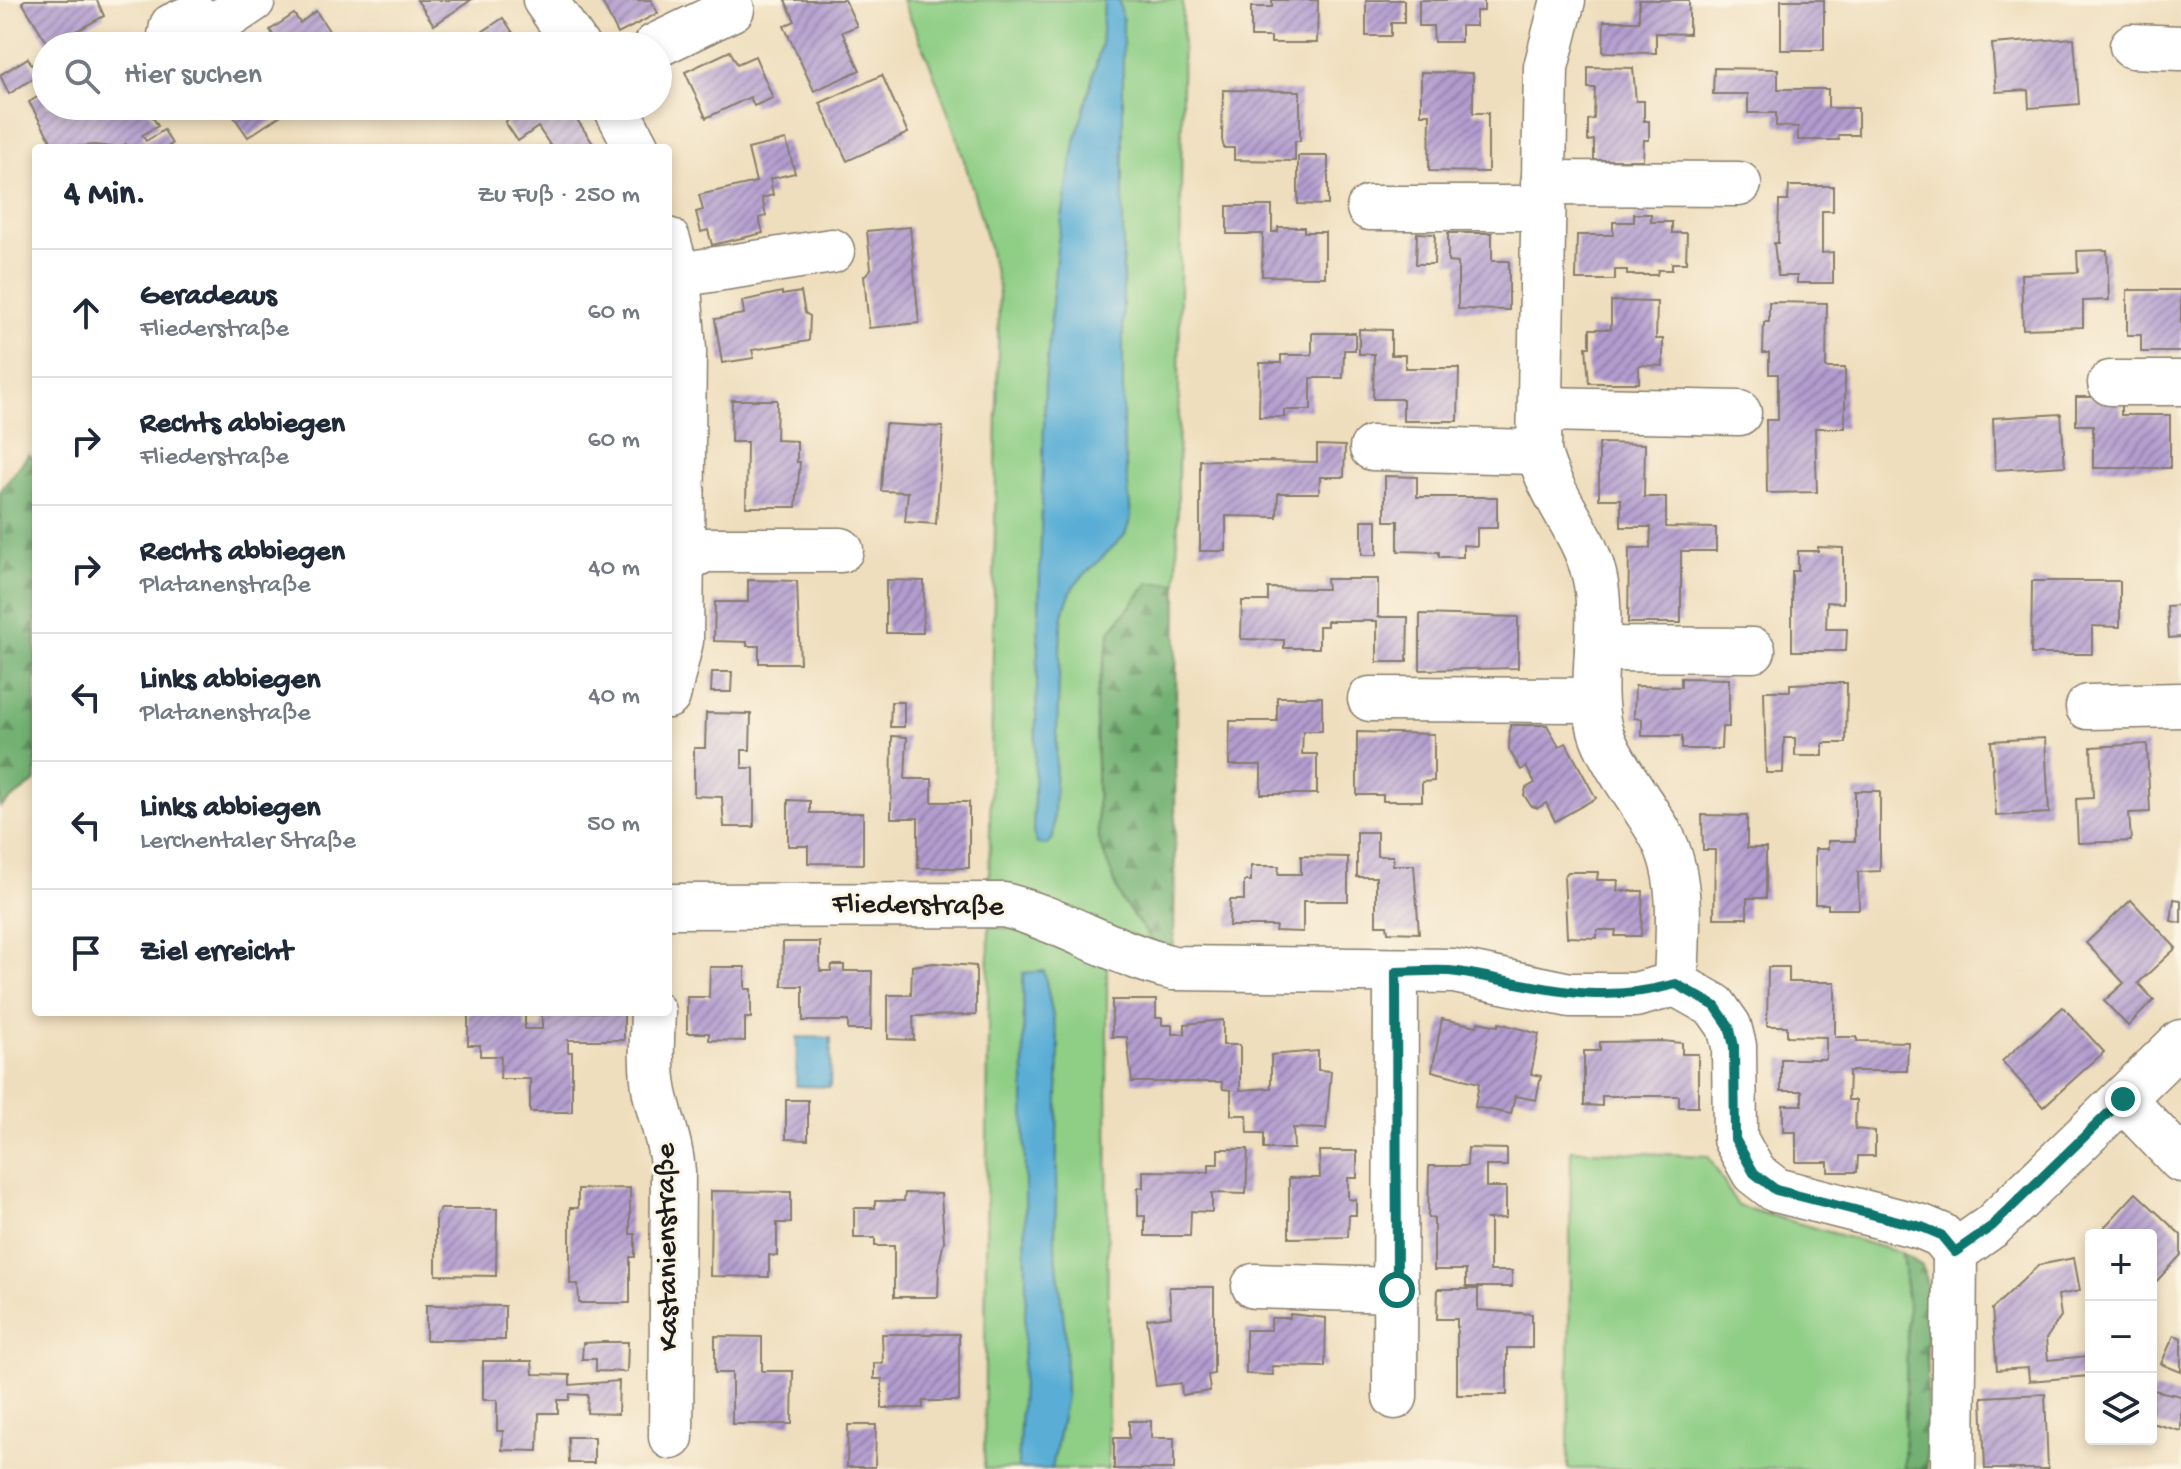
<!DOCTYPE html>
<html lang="de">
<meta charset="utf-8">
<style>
body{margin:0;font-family:"Gochi Hand",sans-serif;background:#f2f2f3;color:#1f2937}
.controls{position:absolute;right:24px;bottom:24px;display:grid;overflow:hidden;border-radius:8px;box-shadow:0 4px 12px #0003}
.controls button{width:72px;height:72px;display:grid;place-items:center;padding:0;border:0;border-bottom:2px solid #e0e1e3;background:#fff;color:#1f2937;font:40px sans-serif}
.stop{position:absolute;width:24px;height:24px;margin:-18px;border:6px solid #0f766e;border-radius:50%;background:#fff}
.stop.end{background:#0f766e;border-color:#fff;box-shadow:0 2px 8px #0008}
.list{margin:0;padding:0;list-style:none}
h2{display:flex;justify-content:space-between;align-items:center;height:104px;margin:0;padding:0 32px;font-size:34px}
h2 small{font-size:26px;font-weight:400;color:#747a83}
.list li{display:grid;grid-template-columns:52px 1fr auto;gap:24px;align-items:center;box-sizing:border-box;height:128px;padding:0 32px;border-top:2px solid #e0e1e3}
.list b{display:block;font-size:30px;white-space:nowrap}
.list p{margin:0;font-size:26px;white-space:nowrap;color:#747a83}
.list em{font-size:26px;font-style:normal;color:#747a83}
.icon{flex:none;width:44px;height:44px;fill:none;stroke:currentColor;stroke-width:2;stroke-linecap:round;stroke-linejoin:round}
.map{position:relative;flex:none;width:2181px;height:1469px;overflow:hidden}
.search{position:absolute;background:#fff;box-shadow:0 4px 12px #0003;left:32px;top:32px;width:640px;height:88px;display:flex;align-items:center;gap:20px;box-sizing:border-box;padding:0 28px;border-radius:44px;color:#747a83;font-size:30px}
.panel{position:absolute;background:#fff;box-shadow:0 4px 12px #0003;left:32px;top:144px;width:640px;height:872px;border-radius:8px}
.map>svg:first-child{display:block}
.grass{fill:#8ece85;stroke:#557550;stroke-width:2}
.forest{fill:url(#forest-firs);stroke:#476647;stroke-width:2}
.water{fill:#5aaed6;stroke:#3b6579;stroke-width:2}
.building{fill:url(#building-hatch)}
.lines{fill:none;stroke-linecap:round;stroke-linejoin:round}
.minor-casing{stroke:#867d6c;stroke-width:47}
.minor{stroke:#fff;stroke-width:44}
.route{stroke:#0f766e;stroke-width:10}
.labels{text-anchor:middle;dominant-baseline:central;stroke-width:6;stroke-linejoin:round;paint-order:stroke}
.street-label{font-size:30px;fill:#1c1c1c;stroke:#fcf5e5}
</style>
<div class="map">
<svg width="2181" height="1469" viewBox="0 0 2181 1469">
<defs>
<pattern id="forest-firs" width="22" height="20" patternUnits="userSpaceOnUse" patternTransform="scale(2)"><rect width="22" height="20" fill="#72b172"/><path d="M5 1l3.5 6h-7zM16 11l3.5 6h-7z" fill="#5d8f5d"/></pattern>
<pattern id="building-hatch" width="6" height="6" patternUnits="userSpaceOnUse" patternTransform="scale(2)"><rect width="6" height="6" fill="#b29ccf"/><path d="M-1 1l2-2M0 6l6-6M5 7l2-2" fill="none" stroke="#907ea7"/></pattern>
</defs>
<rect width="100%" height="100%" fill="#fcf5e5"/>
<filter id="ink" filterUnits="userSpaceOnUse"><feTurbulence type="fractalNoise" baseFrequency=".0125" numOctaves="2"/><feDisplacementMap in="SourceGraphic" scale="16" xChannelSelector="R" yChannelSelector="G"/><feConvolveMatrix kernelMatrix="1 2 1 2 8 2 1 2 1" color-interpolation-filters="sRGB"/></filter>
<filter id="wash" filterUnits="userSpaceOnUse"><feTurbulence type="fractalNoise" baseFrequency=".006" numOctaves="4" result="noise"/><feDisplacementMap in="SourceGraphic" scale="32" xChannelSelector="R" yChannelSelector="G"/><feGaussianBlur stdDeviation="1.8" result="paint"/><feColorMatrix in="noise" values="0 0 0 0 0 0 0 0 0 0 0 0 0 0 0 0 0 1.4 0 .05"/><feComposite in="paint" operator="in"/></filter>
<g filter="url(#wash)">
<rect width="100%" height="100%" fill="#efdebd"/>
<!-- grass -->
<g class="grass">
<path d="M902 0H1183L1177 583H1149L1111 630 1096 699 1098 839 1154 943 989 885 999 288C975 189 946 92 902 0Z"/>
<polygon points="989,926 1017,930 1107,966 1108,1469 984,1469"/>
<polygon points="1571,1150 1708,1156 1738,1206 1902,1253 1908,1304 1904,1469 1568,1469"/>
</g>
<!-- forest -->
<g class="forest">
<polygon points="29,454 36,461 36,781 0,807 0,491"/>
<polygon points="1149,583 1177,583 1174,946 1154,943 1122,901 1098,839 1096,699 1111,630"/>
<polygon points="1902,1253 1922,1266 1927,1285 1927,1469 1904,1469 1908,1304"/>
</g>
<!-- water -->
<g class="water">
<polygon points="1104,0 1119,0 1123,21 1123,433 1131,517 1125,535 1074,585 1065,606 1061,628 1053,838 1047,845 1037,844 1033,833 1045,383 1057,247 1075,142 1101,46"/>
<polygon points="1044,971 1059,1047 1055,1246 1065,1330 1066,1396 1052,1469 1018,1469 1026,1296 1023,973"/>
<polygon points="797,1037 831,1038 830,1087 796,1086"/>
</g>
<g id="blocks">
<!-- building -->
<g class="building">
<polygon points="25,0 97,0 104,16 49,46 22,2"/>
<polygon points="417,0 471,0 434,25"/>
<polygon points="601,0 651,0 658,13 618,34"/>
<polygon points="785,0 845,0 857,26 842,32 860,70 814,91 784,26 795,21"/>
<polygon points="1272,0 1318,0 1317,43 1271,43 1271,37 1251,37 1251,7 1272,7"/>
<polygon points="1366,0 1404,0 1404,23 1391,23 1391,36 1366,36"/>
<polygon points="1419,0 1484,0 1484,11 1476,11 1476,26 1461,26 1461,42 1434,42 1433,26 1419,26"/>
<polygon points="1639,0 1689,0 1689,34 1656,33 1656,53 1603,52 1604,21 1639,21"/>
<rect x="1781" y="0" width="43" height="50"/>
<polygon points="316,11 339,46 264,46 275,38 270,30 294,14 300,23"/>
<polygon points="503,18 522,46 461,46"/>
<polygon points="2074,38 2079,104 2029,108 2028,90 1996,92 1992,44"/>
<polygon points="730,51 737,64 755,56 773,98 754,106 750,97 706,118 685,72"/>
<polygon points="28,58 38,75 9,94 0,75"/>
<polygon points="1588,67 1633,68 1636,101 1644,101 1644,121 1649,121 1649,140 1644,140 1643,160 1594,160 1594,140 1588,141 1588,120 1594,119 1595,88 1588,88"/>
<polygon points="1714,68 1778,69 1778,89 1828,89 1828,108 1858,108 1858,135 1838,135 1839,140 1798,140 1798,127 1776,126 1776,113 1748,113 1748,94 1713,94"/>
<polygon points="1421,72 1473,73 1473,113 1488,113 1488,172 1429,171 1430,114 1421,114"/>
<polygon points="882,75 908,133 847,161 820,103"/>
<polygon points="1223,90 1300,91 1300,141 1295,141 1295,161 1234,160 1234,148 1224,148 1222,140"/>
<polygon points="46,92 46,106 103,106 105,110 112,106 146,106 158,126 142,135 146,141 164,130 172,144 166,148 128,148 126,144 119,148 95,145 55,148 29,102"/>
<polygon points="237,106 284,106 287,111 248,137 230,111"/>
<polygon points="521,106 548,106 554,115 568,106 596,148 552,148 538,127 518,141 505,122 524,110"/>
<polygon points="786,140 795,173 770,179 773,195 762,198 766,216 759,218 763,233 712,245 708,230 701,232 696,212 703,210 699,195 756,182 748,149"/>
<polygon points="1298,156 1328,156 1328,205 1298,204"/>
<polygon points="1789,186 1833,186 1833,211 1822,211 1822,253 1833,252 1833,283 1797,283 1797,276 1778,276 1774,243 1778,243 1779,201 1788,201"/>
<polygon points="1227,206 1272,206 1272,232 1278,232 1278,227 1304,227 1304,232 1325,232 1325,277 1262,276 1263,234 1227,234"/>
<polygon points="1634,214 1651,214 1651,222 1672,222 1672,233 1687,233 1686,263 1672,263 1672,270 1658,270 1657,275 1627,275 1627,270 1615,270 1615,280 1576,280 1577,235 1613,235 1613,222 1634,222"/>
<polygon points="910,227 919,323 869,328 864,276 871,269 867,231"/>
<polygon points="1417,233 1435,234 1434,264 1416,264"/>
<polygon points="1448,233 1492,233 1492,261 1509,261 1509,310 1458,309 1458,263 1448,262"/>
<polygon points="2107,250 2109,300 2083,301 2083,327 2023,329 2021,274 2078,272 2077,251"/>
<polygon points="2127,290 2181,290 2181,352 2141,352 2141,335 2127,335"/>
<polygon points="782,292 782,295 801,292 805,313 810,316 809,341 752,350 754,358 722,363 715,319 744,314 742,301"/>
<polygon points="1611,301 1657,302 1656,339 1663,339 1663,366 1639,365 1639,383 1589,383 1586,347 1590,347 1590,329 1611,329"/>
<polygon points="1769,302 1827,303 1826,368 1845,368 1845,428 1815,428 1817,492 1767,493 1766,420 1778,420 1778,374 1769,374 1769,353 1763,353 1764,322 1769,322"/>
<polygon points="1359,329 1391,330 1391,355 1405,355 1405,368 1459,368 1458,421 1403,421 1403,399 1373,399 1374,354 1359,354"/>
<polygon points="1312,333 1355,333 1355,350 1344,350 1343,378 1311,378 1311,410 1284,410 1284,417 1259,417 1260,363 1281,363 1281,355 1312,355"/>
<polygon points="2076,397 2121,397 2121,415 2170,415 2170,468 2093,468 2093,425 2076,425"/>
<polygon points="732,400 777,400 776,440 797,441 797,462 800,462 796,507 746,507 747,442 731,442"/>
<polygon points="2061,414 2065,466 1995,470 1993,418"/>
<polygon points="885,424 943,427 936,524 905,522 908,492 881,491"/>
<polygon points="1599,443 1645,444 1644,497 1666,497 1666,527 1716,528 1716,551 1681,551 1681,623 1628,623 1629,548 1650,548 1651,527 1621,527 1621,499 1599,499"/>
<polygon points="1317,445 1345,446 1344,477 1320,477 1319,493 1278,493 1277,517 1226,516 1226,551 1200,551 1200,460 1317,462"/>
<polygon points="1385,476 1417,477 1417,497 1497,497 1497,528 1477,528 1477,546 1463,545 1463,557 1439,557 1439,552 1398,551 1398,521 1385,521"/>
<rect x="1362" y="520" width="15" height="35"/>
<polygon points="1818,547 1843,548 1843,603 1827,602 1826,629 1847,629 1846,651 1792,651 1792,571 1798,571 1798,551 1818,551"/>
<polygon points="1326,579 1378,579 1378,617 1408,617 1407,662 1377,662 1377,621 1327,621 1327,626 1319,626 1319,648 1284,648 1284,640 1241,639 1242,601 1268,601 1268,588 1327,589"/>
<polygon points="748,580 797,581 800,663 759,663 759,646 747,646 747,642 714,641 715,602 748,602"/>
<polygon points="886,580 924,581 923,633 886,633"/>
<polygon points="2032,581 2120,581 2120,627 2092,626 2092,654 2031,654"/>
<polygon points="2181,605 2181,637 2169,638 2167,606"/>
<polygon points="1420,614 1518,617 1518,668 1420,670"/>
<polygon points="712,672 732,672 731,692 711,692"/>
<polygon points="1681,678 1729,679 1729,727 1722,727 1721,749 1682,749 1682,736 1642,736 1642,719 1634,718 1635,686 1681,687"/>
<polygon points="1820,683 1847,683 1846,743 1823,743 1823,756 1795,756 1795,738 1784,738 1783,773 1766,773 1764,691 1790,691 1790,684"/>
<polygon points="1277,697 1322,697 1322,731 1303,731 1302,754 1317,754 1317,794 1261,794 1261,765 1229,765 1230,721 1277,721"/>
<polygon points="891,702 904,702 904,727 890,727"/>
<polygon points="706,713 751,714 750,750 742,750 742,768 754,768 754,827 724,827 722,797 694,796 694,748 705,748"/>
<polygon points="1510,725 1547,725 1559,747 1566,743 1596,798 1555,821 1546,803 1538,808 1531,806 1524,795 1526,788 1535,783 1526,767 1521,770 1509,750"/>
<polygon points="1357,732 1434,734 1434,781 1422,782 1422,801 1383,801 1383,795 1357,795"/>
<polygon points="892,736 907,737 905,779 932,779 932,802 969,802 969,868 918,868 918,818 891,818"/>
<polygon points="2045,738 2049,813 1996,816 1991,741"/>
<polygon points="2147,744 2150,812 2129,813 2131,841 2078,843 2076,799 2093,798 2091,747"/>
<polygon points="1855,791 1880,791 1880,871 1858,872 1859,909 1828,909 1828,904 1815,904 1815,849 1828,849 1828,841 1855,841"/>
<polygon points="788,800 810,801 810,813 863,813 863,864 808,863 808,846 788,846"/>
<polygon points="1702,815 1747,816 1747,848 1766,848 1766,898 1747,898 1747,918 1714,918 1715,850 1703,850"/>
<polygon points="1357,832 1377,832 1377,856 1393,856 1393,865 1414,865 1419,933 1388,932 1387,925 1376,925 1376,877 1357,877"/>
<polygon points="1301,856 1348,857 1348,901 1303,901 1303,932 1275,931 1276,926 1229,926 1230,900 1244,900 1244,881 1251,881 1251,866 1279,866 1278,874 1301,874"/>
<polygon points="1568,872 1598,872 1597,880 1618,880 1617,891 1643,891 1641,936 1615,936 1616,930 1597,930 1597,938 1567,937 1564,877"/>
<polygon points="2174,899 2181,900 2181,923 2171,921"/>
<polygon points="2131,900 2176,948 2138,983 2154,1000 2128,1026 2104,1001 2124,983 2086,943"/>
<polygon points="783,942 820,942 820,971 831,971 832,965 844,965 844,971 872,971 871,1030 848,1030 848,1021 803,1021 803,986 782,986"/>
<polygon points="934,963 976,966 976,1015 913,1016 914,1040 888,1039 888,995 911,995 912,966"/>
<polygon points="710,967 745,967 745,989 751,989 751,1018 745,1018 745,1041 709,1040 709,1033 687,1033 687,997 709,997"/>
<polygon points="1768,967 1789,967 1789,982 1835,982 1835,1037 1857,1037 1857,1041 1908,1042 1907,1071 1849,1071 1848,1100 1856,1100 1855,1129 1875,1131 1875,1156 1858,1156 1857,1172 1828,1172 1828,1162 1796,1162 1796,1132 1783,1132 1783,1105 1802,1105 1802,1091 1781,1091 1781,1059 1826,1059 1826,1037 1787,1036 1787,1026 1767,1026"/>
<polygon points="1112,1000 1156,1000 1156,1018 1162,1018 1162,1025 1172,1025 1172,1034 1185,1034 1185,1024 1223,1020 1223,1045 1240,1045 1240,1090 1271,1088 1271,1055 1318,1051 1318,1070 1331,1071 1326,1129 1293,1128 1294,1149 1264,1149 1264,1133 1248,1133 1247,1115 1231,1115 1231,1090 1223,1089 1222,1082 1132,1082 1127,1037 1112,1037"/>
<polygon points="2063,1007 2104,1052 2043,1107 2002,1061"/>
<polygon points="468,1012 525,1012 525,1029 542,1029 542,1012 624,1012 624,1040 568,1040 568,1052 572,1052 572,1112 530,1112 530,1079 500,1079 501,1056 480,1056 480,1045 468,1045"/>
<polygon points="1442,1019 1477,1026 1478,1022 1498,1026 1499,1023 1539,1034 1531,1074 1541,1076 1536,1100 1515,1096 1511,1114 1475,1107 1479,1083 1432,1071"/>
<polygon points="1662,1041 1682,1043 1682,1054 1698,1054 1698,1107 1679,1107 1679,1096 1602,1096 1602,1106 1584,1105 1584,1051 1600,1051 1600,1042"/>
<polygon points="786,1100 808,1100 808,1140 786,1139"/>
<polygon points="1468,1148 1507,1149 1507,1166 1486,1166 1486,1187 1506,1187 1506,1218 1485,1219 1490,1219 1490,1271 1512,1271 1512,1287 1466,1287 1466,1270 1434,1270 1434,1218 1428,1218 1429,1166 1467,1166"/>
<polygon points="1218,1149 1248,1149 1246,1194 1212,1193 1212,1212 1191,1211 1190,1236 1145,1236 1145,1216 1138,1216 1138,1187 1143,1188 1143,1171 1209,1172 1209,1164 1218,1164"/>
<polygon points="1319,1151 1357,1151 1357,1178 1348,1178 1348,1199 1356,1200 1356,1215 1349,1215 1348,1237 1289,1238 1289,1178 1320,1178"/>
<polygon points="630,1188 630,1234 635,1234 635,1257 630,1257 630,1303 579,1303 578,1284 570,1284 570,1208 578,1208 578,1189"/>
<polygon points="711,1191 791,1192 791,1223 777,1223 777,1256 769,1255 769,1277 710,1276"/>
<polygon points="905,1193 941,1194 944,1241 939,1264 938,1297 894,1297 894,1246 875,1246 875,1238 854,1238 854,1208 875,1208 875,1201 904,1201"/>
<polygon points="2136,1193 2181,1235 2181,1255 2153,1285 2151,1235 2097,1235"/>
<polygon points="441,1209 497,1209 496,1276 436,1275 436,1216"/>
<polygon points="2074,1258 2080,1291 2058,1295 2061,1316 2046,1339 2048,1360 2088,1356 2089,1376 2029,1381 2028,1368 1997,1370 1992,1309 2039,1265"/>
<polygon points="1169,1287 1214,1287 1214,1374 1208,1375 1210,1391 1182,1395 1181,1383 1156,1386 1147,1319 1171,1316"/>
<polygon points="1438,1289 1478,1289 1478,1310 1532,1314 1532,1348 1507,1348 1507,1395 1457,1395 1457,1319 1437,1319"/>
<polygon points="426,1305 505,1306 505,1340 426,1340"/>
<polygon points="1290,1314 1326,1318 1325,1367 1272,1366 1273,1375 1246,1374 1246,1330 1271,1330 1271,1318 1290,1318"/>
<polygon points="882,1334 959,1334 959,1401 923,1401 923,1408 882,1408 882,1379 874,1379 874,1363 883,1363"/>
<polygon points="2174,1335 2181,1338 2181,1372 2161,1364"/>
<polygon points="715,1336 762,1337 762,1371 793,1371 792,1424 732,1424 732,1373 715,1373"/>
<polygon points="603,1342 628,1342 627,1372 596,1371 596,1359 582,1359 583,1343"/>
<polygon points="483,1361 532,1361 533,1374 570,1375 570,1385 619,1381 618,1414 587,1413 588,1395 570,1394 569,1400 558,1400 558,1413 539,1413 538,1451 502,1450 503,1431 497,1431 497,1400 483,1400"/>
<polygon points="2153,1390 2181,1396 2181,1431 2151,1423"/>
<polygon points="2045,1394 2048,1469 1985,1469 1982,1397"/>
<polygon points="1129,1421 1151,1421 1151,1438 1174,1438 1174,1469 1114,1469 1114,1438 1129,1438"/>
<polygon points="848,1425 876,1425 875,1467 847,1467"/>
<polygon points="568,1437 594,1437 594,1463 569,1463"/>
</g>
</g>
</g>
<g filter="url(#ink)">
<use href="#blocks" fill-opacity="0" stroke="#867d6c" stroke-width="2"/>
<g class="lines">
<!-- minor casing -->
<g class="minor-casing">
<g id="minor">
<polyline points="545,0 577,46"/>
<path d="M1563 0 1546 67 1539 452C1551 500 1588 535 1596 584 1604 633 1588 682 1600 730 1608 759 1645 806 1661 835 1685 878 1677 937 1676 984"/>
<polyline points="214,26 253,0"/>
<polyline points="168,46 172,26 194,16 214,26 220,46"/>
<polyline points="655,46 732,9"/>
<polyline points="2132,46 2181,48"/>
<polyline points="615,106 637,148"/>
<polyline points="1543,183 1739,184"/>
<polyline points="1369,208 1542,208"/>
<polyline points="668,240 678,275 684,350 681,641 668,696"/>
<polyline points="678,275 832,251"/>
<polyline points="2110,383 2181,383"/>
<polyline points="1541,409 1739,413"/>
<polyline points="1372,448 1539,452"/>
<polyline points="668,568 705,550 841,550"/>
<polyline points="1597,649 1753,650"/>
<polyline points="1370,699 1595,700"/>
<polyline points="2088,707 2181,705"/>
<path d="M668 906 1004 905C1063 920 1114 954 1173 968L1454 971 1570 995H1635L1676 984"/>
<polyline points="1676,984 1715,1006 1729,1026 1734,1046 1735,1139 1754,1173 1776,1190 1922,1227 1941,1235 1955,1252"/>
<path d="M653 1012C652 1039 650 1067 655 1093 661 1121 671 1143 673 1172L671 1437"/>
<polyline points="2123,1099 2181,1160"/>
<polyline points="1955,1252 1992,1226 2181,1042"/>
<polyline points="1254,1286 1397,1290"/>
<polyline points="1395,1397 1396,972"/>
<polyline points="1953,1469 1955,1252"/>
</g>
</g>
<!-- minor -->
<use href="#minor" class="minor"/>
</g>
</g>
<g class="lines" filter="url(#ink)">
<!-- route -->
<path class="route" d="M1397 1290 1396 972C1416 972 1438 969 1458 972 1541 985 1589 1007 1676 984L1715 1006 1729 1026 1734 1046 1735 1139 1754 1173 1776 1190 1922 1227 1941 1235 1955 1252 1992 1226 2123 1099"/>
</g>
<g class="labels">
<!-- street labels -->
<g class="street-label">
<text transform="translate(918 907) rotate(1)">Fliederstraße</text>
<text transform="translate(669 1247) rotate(-91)">Kastanienstraße</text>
</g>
</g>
</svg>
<div class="controls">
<button>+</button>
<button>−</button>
<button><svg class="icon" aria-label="layers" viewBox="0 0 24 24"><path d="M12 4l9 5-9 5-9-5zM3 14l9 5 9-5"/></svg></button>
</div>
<div class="stop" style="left:1397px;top:1290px"></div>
<div class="stop end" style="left:2123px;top:1099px"></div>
<div class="search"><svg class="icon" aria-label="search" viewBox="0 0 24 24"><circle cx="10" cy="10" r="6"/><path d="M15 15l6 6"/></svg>Hier suchen</div>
<section class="panel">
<h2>4 Min.<small>Zu Fuß · 250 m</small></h2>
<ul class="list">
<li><svg class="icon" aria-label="ahead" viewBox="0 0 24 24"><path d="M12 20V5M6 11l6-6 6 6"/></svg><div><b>Geradeaus</b><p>Fliederstraße</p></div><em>60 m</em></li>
<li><svg class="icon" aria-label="right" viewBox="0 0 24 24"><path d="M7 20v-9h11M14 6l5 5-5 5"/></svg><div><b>Rechts abbiegen</b><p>Fliederstraße</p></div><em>60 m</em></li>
<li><svg class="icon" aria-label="right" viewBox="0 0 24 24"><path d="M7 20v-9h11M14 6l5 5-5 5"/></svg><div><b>Rechts abbiegen</b><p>Platanenstraße</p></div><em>40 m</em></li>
<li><svg class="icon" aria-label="left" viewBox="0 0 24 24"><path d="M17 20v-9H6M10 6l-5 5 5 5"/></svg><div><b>Links abbiegen</b><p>Platanenstraße</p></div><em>40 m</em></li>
<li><svg class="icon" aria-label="left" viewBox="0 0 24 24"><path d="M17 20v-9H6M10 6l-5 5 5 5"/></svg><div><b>Links abbiegen</b><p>Lerchentaler Straße</p></div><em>50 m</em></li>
<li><svg class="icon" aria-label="arrive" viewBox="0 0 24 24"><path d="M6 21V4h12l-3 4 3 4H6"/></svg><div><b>Ziel erreicht</b></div></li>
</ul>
</section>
</div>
